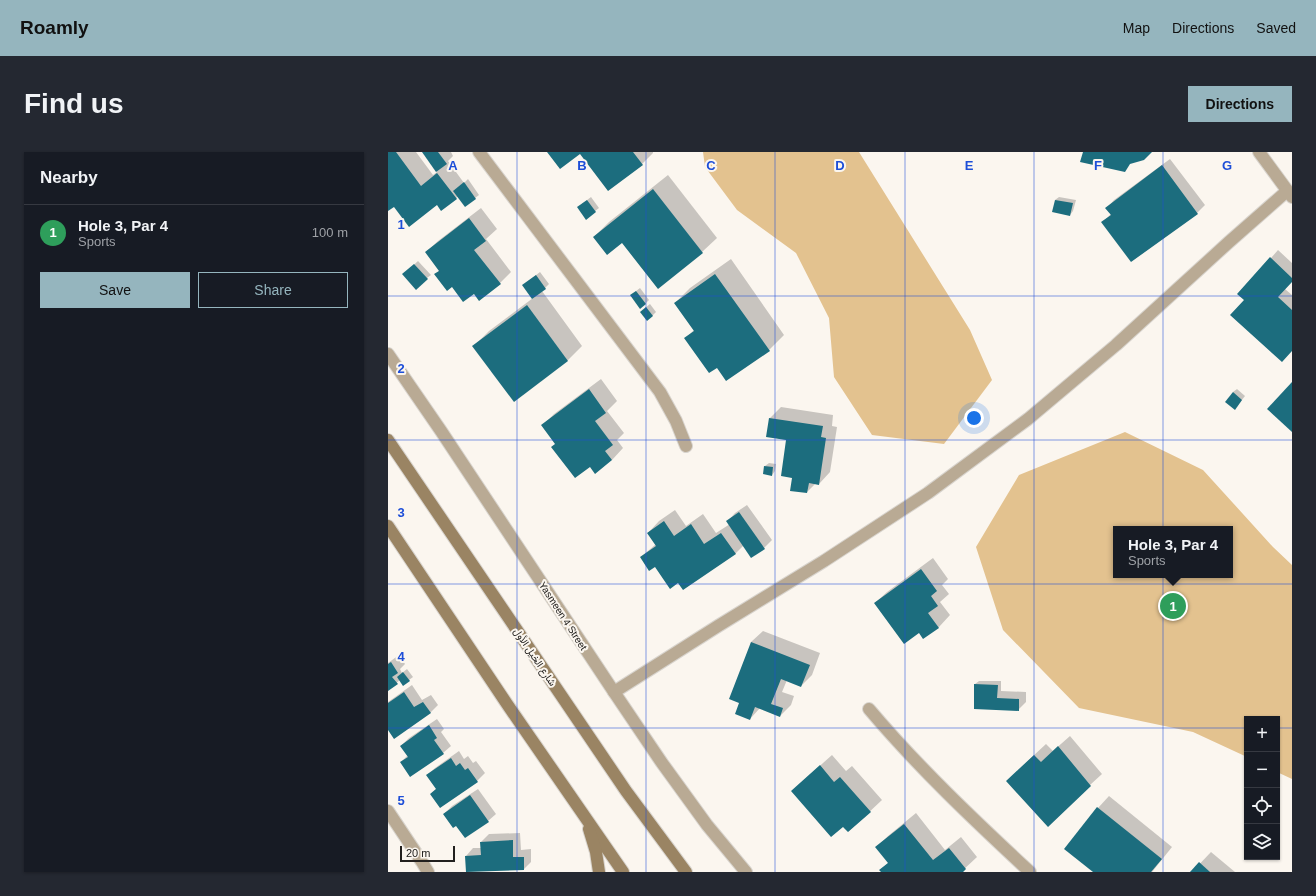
<!DOCTYPE html>
<meta charset="utf-8">
<style>
body{margin:0;font-family:Arial,Vazirmatn,sans-serif;background:#242831;color:#f1f3f6}
.controls{position:absolute;right:12px;bottom:12px;display:grid;overflow:hidden;border-radius:0px;box-shadow:0 1px 3px #0004}
.controls button{width:36px;height:36px;display:grid;place-items:center;padding:0;border:0;border-bottom:1px solid #363941;background:#171b24;color:#f1f3f6;font:20px sans-serif}
.scale{position:absolute;left:12px;bottom:10px;width:55px;box-sizing:border-box;padding-left:4px;border:2px solid #22201e;border-top:0;font-size:11px;line-height:14px;white-space:nowrap;color:#22201e;-webkit-text-stroke:3px #fbf6ef;paint-order:stroke}
.you{position:absolute;left:586px;top:266px;width:14px;height:14px;margin:-10px;border:3px solid #fff;border-radius:50%;background:#1a73e8;box-shadow:0 0 0 6px #1a73e833}
.badge{display:grid;place-items:center;width:26px;height:26px;border-radius:50%;background:#95b5be;color:#fff;font-size:13px;font-weight:700}
.pin{position:absolute;translate:-50% -50%;border:2px solid #fff;box-shadow:0 1px 4px #0006}
.popup{position:absolute;left:725px;top:374px;width:120px;height:52px;box-sizing:border-box;display:grid;place-content:center;border-radius:0px;background:#171b24;filter:drop-shadow(0 1px 3px #0005);font-size:13px;white-space:nowrap;color:#9ea1a6}
.popup b{font-size:15px;color:#f1f3f6}
.popup::after{content:'';position:absolute;left:50%;top:100%;margin-left:-8px;border:8px solid transparent;border-top-color:#171b24}
.list{margin:0;padding:0;list-style:none}
h2{display:flex;justify-content:space-between;align-items:center;height:52px;margin:0;padding:0 16px;font-size:17px}
h2 small{font-size:13px;font-weight:400;color:#9ea1a6}
.list li{display:grid;grid-template-columns:26px 1fr auto;gap:12px;align-items:center;box-sizing:border-box;height:56px;padding:0 16px;border-top:1px solid #363941}
.list b{display:block;font-size:15px;white-space:nowrap}
.list p{margin:0;font-size:13px;white-space:nowrap;color:#9ea1a6}
.list em{font-size:13px;font-style:normal;color:#9ea1a6}
.actions{display:flex;gap:8px;padding:12px 16px}
.actions a{flex:1;padding:9px 0;border:1px solid #95b5be;border-radius:0px;text-align:center;font-size:14px;color:#95b5be}
.actions .main{background:#95b5be;color:#111}
.icon{flex:none;width:22px;height:22px;fill:none;stroke:currentColor;stroke-width:2;stroke-linecap:round;stroke-linejoin:round}
.map{position:relative;flex:none;width:904px;height:720px;overflow:hidden;border-radius:0px}
header{display:flex;align-items:center;gap:24px;box-sizing:border-box;height:56px;padding:0 20px;background:#95b5be;color:#111}
header strong{font-size:19px}
nav{display:flex;gap:22px;margin-inline-start:auto;font-size:14px}
.intro{display:flex;align-items:center;justify-content:space-between;box-sizing:border-box;height:96px;padding:0 24px}
h1{margin:0;font-size:28px}
.button{padding:10px 18px;border-radius:0px;background:#95b5be;color:#111;font-size:14px;font-weight:700}
main{display:flex;gap:24px;padding:0 24px}
aside{flex:1;background:#171b24;border-radius:0px;box-shadow:0 1px 3px #0004}
.map>svg:first-child{display:block}
.green{fill:#e3c28f;fill-rule:evenodd}
.shadow{fill:#0003}
.building{fill:#1c6d7e}
.lines{fill:none;stroke-linecap:round;stroke-linejoin:round}
.street-casing{stroke:#d8d4ce;stroke-width:14}
.secondary-casing{stroke:#d8d4ce;stroke-width:14}
.street{stroke:#b9aa94;stroke-width:12}
.secondary{stroke:#9a8463;stroke-width:12}
.grid{fill:none;stroke:#1d4ed8;stroke-width:1;stroke-opacity:0.55}
.labels{text-anchor:middle;dominant-baseline:central;stroke-width:4;stroke-linejoin:round;paint-order:stroke}
.street-label{font-size:10px;fill:#22201e;stroke:#fbf6ef}
.grid-label{font-size:13px;text-anchor:middle;font-weight:bold;fill:#1d4ed8;stroke:#fbf6ef;stroke-width:4;stroke-linejoin:round;paint-order:stroke}
</style>
<header>
<strong>Roamly</strong>
<nav><a>Map</a><a>Directions</a><a>Saved</a></nav>
</header>
<div class="intro"><h1>Find us</h1><a class="button">Directions</a></div>
<main>
<aside>
<h2>Nearby<small></small></h2>
<ul class="list">
<li><span class="badge" style="background:#2e9e5b">1</span><div><b>Hole 3, Par 4</b><p>Sports</p></div><em>100 m</em></li>
</ul>
<div class="actions"><a class="main">Save</a><a>Share</a></div>
</aside>
<div class="map">
<svg width="904" height="720" viewBox="0 0 904 720">
<rect width="100%" height="100%" fill="#fbf6ef"/>
<!-- green -->
<g class="green">
<polygon points="315,0 471,0 582,178 604,228 556,292 484,283 446,225 441,166 408,101 349,58 317,15"/>
<path d="M737 280 815 318 885 395 904 413V627L889 620V567H859V605L805 580 691 556 615 478 588 395 631 323ZM728 377H842V423H728Z"/>
</g>
<!-- shadow -->
<g class="shadow">
<polygon points="0,0 28,0 45,23 49,20 35,0 63,0 65,4 60,9 76,31 80,27 91,43 78,53 71,44 68,46 49,52 6,54 0,58"/>
<polygon points="160,0 265,0 265,1 254,12 192,0"/>
<polygon points="782,7 817,53 809,61 744,109 715,70 723,62 719,56 726,48"/>
<polygon points="280,23 329,86 314,100 206,85 221,70"/>
<polygon points="203,45 211,56 198,66 190,55"/>
<polygon points="671,45 688,48 685,59 682,63 667,48"/>
<polygon points="93,56 109,77 98,87 123,120 112,131 86,140 64,133 48,122 52,118 38,100 50,89"/>
<polygon points="890,98 904,111 904,129 897,137 904,143 904,199 857,148 883,106"/>
<polygon points="343,107 396,183 381,198 329,215 298,186 306,178 287,151 302,136"/>
<polygon points="30,109 43,123 39,126 19,119"/>
<polygon points="152,120 161,132 154,139 194,194 179,209 86,194 101,179 145,146 139,130"/>
<polygon points="252,136 261,148 257,152 243,143"/>
<polygon points="262,152 268,160 264,164 257,156"/>
<polygon points="213,227 229,249 219,259 236,281 229,288 235,296 224,308 202,314 168,291 155,273 166,262"/>
<polygon points="849,237 857,244 850,253 845,240"/>
<polygon points="393,255 445,263 444,274 449,275 442,320 431,332 428,331 419,340 406,325 399,288 379,284 382,266"/>
<polygon points="381,311 388,312 387,319 384,323 377,314"/>
<polygon points="359,353 384,388 376,396 356,393 347,402 291,430 253,405 268,392 260,381 271,369 287,358 298,374 315,362 328,381 342,372 340,369 347,361"/>
<polygon points="545,406 560,427 554,433 561,442 552,450 562,463 551,475 535,486 531,480 487,451 499,440"/>
<polygon points="375,479 432,501 424,523 413,534 399,528 394,540 406,544 403,553 392,564 372,556 362,567 352,550 363,490"/>
<polygon points="11,503 17,512 12,517 14,521 19,517 25,525 21,528 12,528 0,538 0,511"/>
<polygon points="591,529 613,529 613,539 638,540 638,550 630,558 587,556 587,532"/>
<polygon points="24,533 34,548 43,543 50,553 42,561 0,576 0,550"/>
<polygon points="49,567 56,577 53,580 63,594 55,601 13,610 20,603 13,594 21,586"/>
<polygon points="682,584 714,622 702,633 630,618 658,592 665,599"/>
<polygon points="71,599 76,607 80,604 85,611 88,609 97,621 89,629 52,655 43,642 49,636 39,623 47,616"/>
<polygon points="444,603 458,619 464,614 494,648 461,679 416,628"/>
<polygon points="90,637 108,662 100,669 69,672 56,662 64,654"/>
<polygon points="721,644 784,695 764,720 707,720 710,656"/>
<polygon points="528,661 557,698 573,685 589,705 573,720 494,720 493,718 501,710 489,695 500,684"/>
<polygon points="132,681 133,698 143,697 143,710 136,717 78,704 85,696 93,696 93,690 101,682"/>
<polygon points="823,700 847,720 804,720"/>
</g>
<!-- building -->
<g class="building">
<polygon points="0,0 8,0 33,34 49,21 69,47 53,59 49,53 21,75 6,55 0,59"/>
<polygon points="34,0 50,0 59,12 48,20"/>
<polygon points="159,0 245,0 255,13 220,39 192,2 172,17"/>
<polygon points="695,0 764,0 756,8 742,12 737,20 692,10"/>
<polygon points="774,13 810,62 743,110 713,70 723,63 717,56"/>
<polygon points="76,30 88,47 77,55 65,39"/>
<polygon points="265,37 315,101 270,137 234,91 219,103 205,85"/>
<polygon points="199,48 208,60 198,68 189,55"/>
<polygon points="667,48 685,51 682,64 664,60"/>
<polygon points="81,66 98,89 86,98 113,132 91,149 86,142 75,150 64,135 59,139 46,122 51,119 37,100"/>
<polygon points="882,105 904,126 904,130 890,145 904,158 904,199 894,210 842,163 856,148 849,142"/>
<polygon points="26,112 40,127 28,138 14,122"/>
<polygon points="327,122 382,199 338,229 329,216 321,221 296,186 306,179 286,151"/>
<polygon points="148,123 158,137 144,147 134,133"/>
<polygon points="248,139 258,152 252,157 242,143"/>
<polygon points="139,153 180,209 126,250 84,194"/>
<polygon points="258,155 265,164 259,169 252,160"/>
<polygon points="904,230 904,280 879,257"/>
<polygon points="201,237 218,261 207,269 225,293 217,299 224,308 207,322 202,315 187,326 163,295 167,292 153,273"/>
<polygon points="845,240 854,248 847,258 837,250"/>
<polygon points="381,266 435,274 433,285 438,286 431,333 421,331 419,341 402,339 404,326 393,324 398,288 378,285"/>
<polygon points="376,314 385,315 384,324 375,322"/>
<polygon points="351,360 377,397 363,406 338,369"/>
<polygon points="276,369 286,384 303,372 316,392 333,381 348,402 295,438 290,431 282,437 267,415 261,419 252,405 268,394 259,381"/>
<polygon points="533,417 549,439 543,444 550,454 540,461 551,476 535,487 531,481 516,492 486,451"/>
<polygon points="363,490 422,513 413,535 393,527 383,552 395,556 392,565 367,555 362,568 347,562 351,551 341,547"/>
<polygon points="3,510 10,521 4,525 10,532 0,539 0,512"/>
<polygon points="15,520 22,529 15,534 9,525"/>
<polygon points="586,532 610,533 609,546 631,547 631,559 586,557"/>
<polygon points="16,540 26,555 35,550 43,561 6,587 0,578 0,551"/>
<polygon points="41,573 49,586 46,588 56,602 22,625 12,610 20,605 12,594"/>
<polygon points="670,594 703,634 660,675 618,629 646,603 653,610"/>
<polygon points="63,606 68,614 72,611 77,618 80,616 90,630 52,656 42,642 48,637 38,623"/>
<polygon points="432,613 446,630 452,625 483,660 460,680 455,675 443,685 403,639"/>
<polygon points="82,643 101,670 77,686 68,674 65,676 55,662"/>
<polygon points="709,655 774,707 763,720 705,720 676,697"/>
<polygon points="516,672 545,708 561,696 578,717 575,720 493,720 491,718 500,711 487,695"/>
<polygon points="125,688 125,705 136,705 136,718 78,720 77,704 93,703 92,690"/>
<polygon points="811,710 822,720 802,720"/>
</g>
<g class="lines">
<!-- street casing -->
<g class="street-casing">
<g id="street">
<polyline points="91,0 272,240 288,269 298,294"/>
<polyline points="871,0 904,45"/>
<polyline points="0,202 53,279 226,540 274,611 319,673 358,720"/>
<polyline points="226,540 330,474 436,409 540,341 640,267 728,193 841,90 899,39"/>
<path d="M481 557C530 615 586 668 642 720"/>
<polyline points="0,659 34,710 40,720"/>
</g>
</g>
<!-- secondary casing -->
<g class="secondary-casing">
<g id="secondary">
<polyline points="0,288 238,639 298,720"/>
<polyline points="0,374 119,552 235,720"/>
<polyline points="201,677 208,700 211,720"/>
</g>
</g>
<!-- street -->
<use href="#street" class="street"/>
<!-- secondary -->
<use href="#secondary" class="secondary"/>
</g>
<!-- grid -->
<path class="grid" d="M129 0V720M258 0V720M387 0V720M517 0V720M646 0V720M775 0V720M0 144H904M0 288H904M0 432H904M0 576H859M889 576H904"/>
<g class="labels">
<!-- street labels -->
<g class="street-label">
<text transform="translate(175 464) rotate(57)">Yasmeen 4 Street</text>
<text transform="translate(147 505) rotate(56)">شارع الخيل الأول</text>
</g>
</g>
<g class="grid-label">
<text x="65" y="18">A</text>
<text x="194" y="18">B</text>
<text x="323" y="18">C</text>
<text x="452" y="18">D</text>
<text x="581" y="18">E</text>
<text x="710" y="18">F</text>
<text x="839" y="18">G</text>
<text x="13" y="77">1</text>
<text x="13" y="221">2</text>
<text x="13" y="365">3</text>
<text x="13" y="509">4</text>
<text x="13" y="653">5</text>
</g>
</svg>
<div class="controls">
<button>+</button>
<button>−</button>
<button><svg class="icon" aria-label="locate" viewBox="0 0 24 24"><circle cx="12" cy="12" r="6"/><path d="M12 2v4M12 18v4M2 12h4M18 12h4"/></svg></button>
<button><svg class="icon" aria-label="layers" viewBox="0 0 24 24"><path d="M12 4l9 5-9 5-9-5zM3 14l9 5 9-5"/></svg></button>
</div>
<div class="scale">20 m</div>
<div class="you"></div>
<div class="pin badge" style="left:785px;top:454px;background:#2e9e5b">1</div>
<div class="popup"><b>Hole 3, Par 4</b>Sports</div>
</div>
</main>
